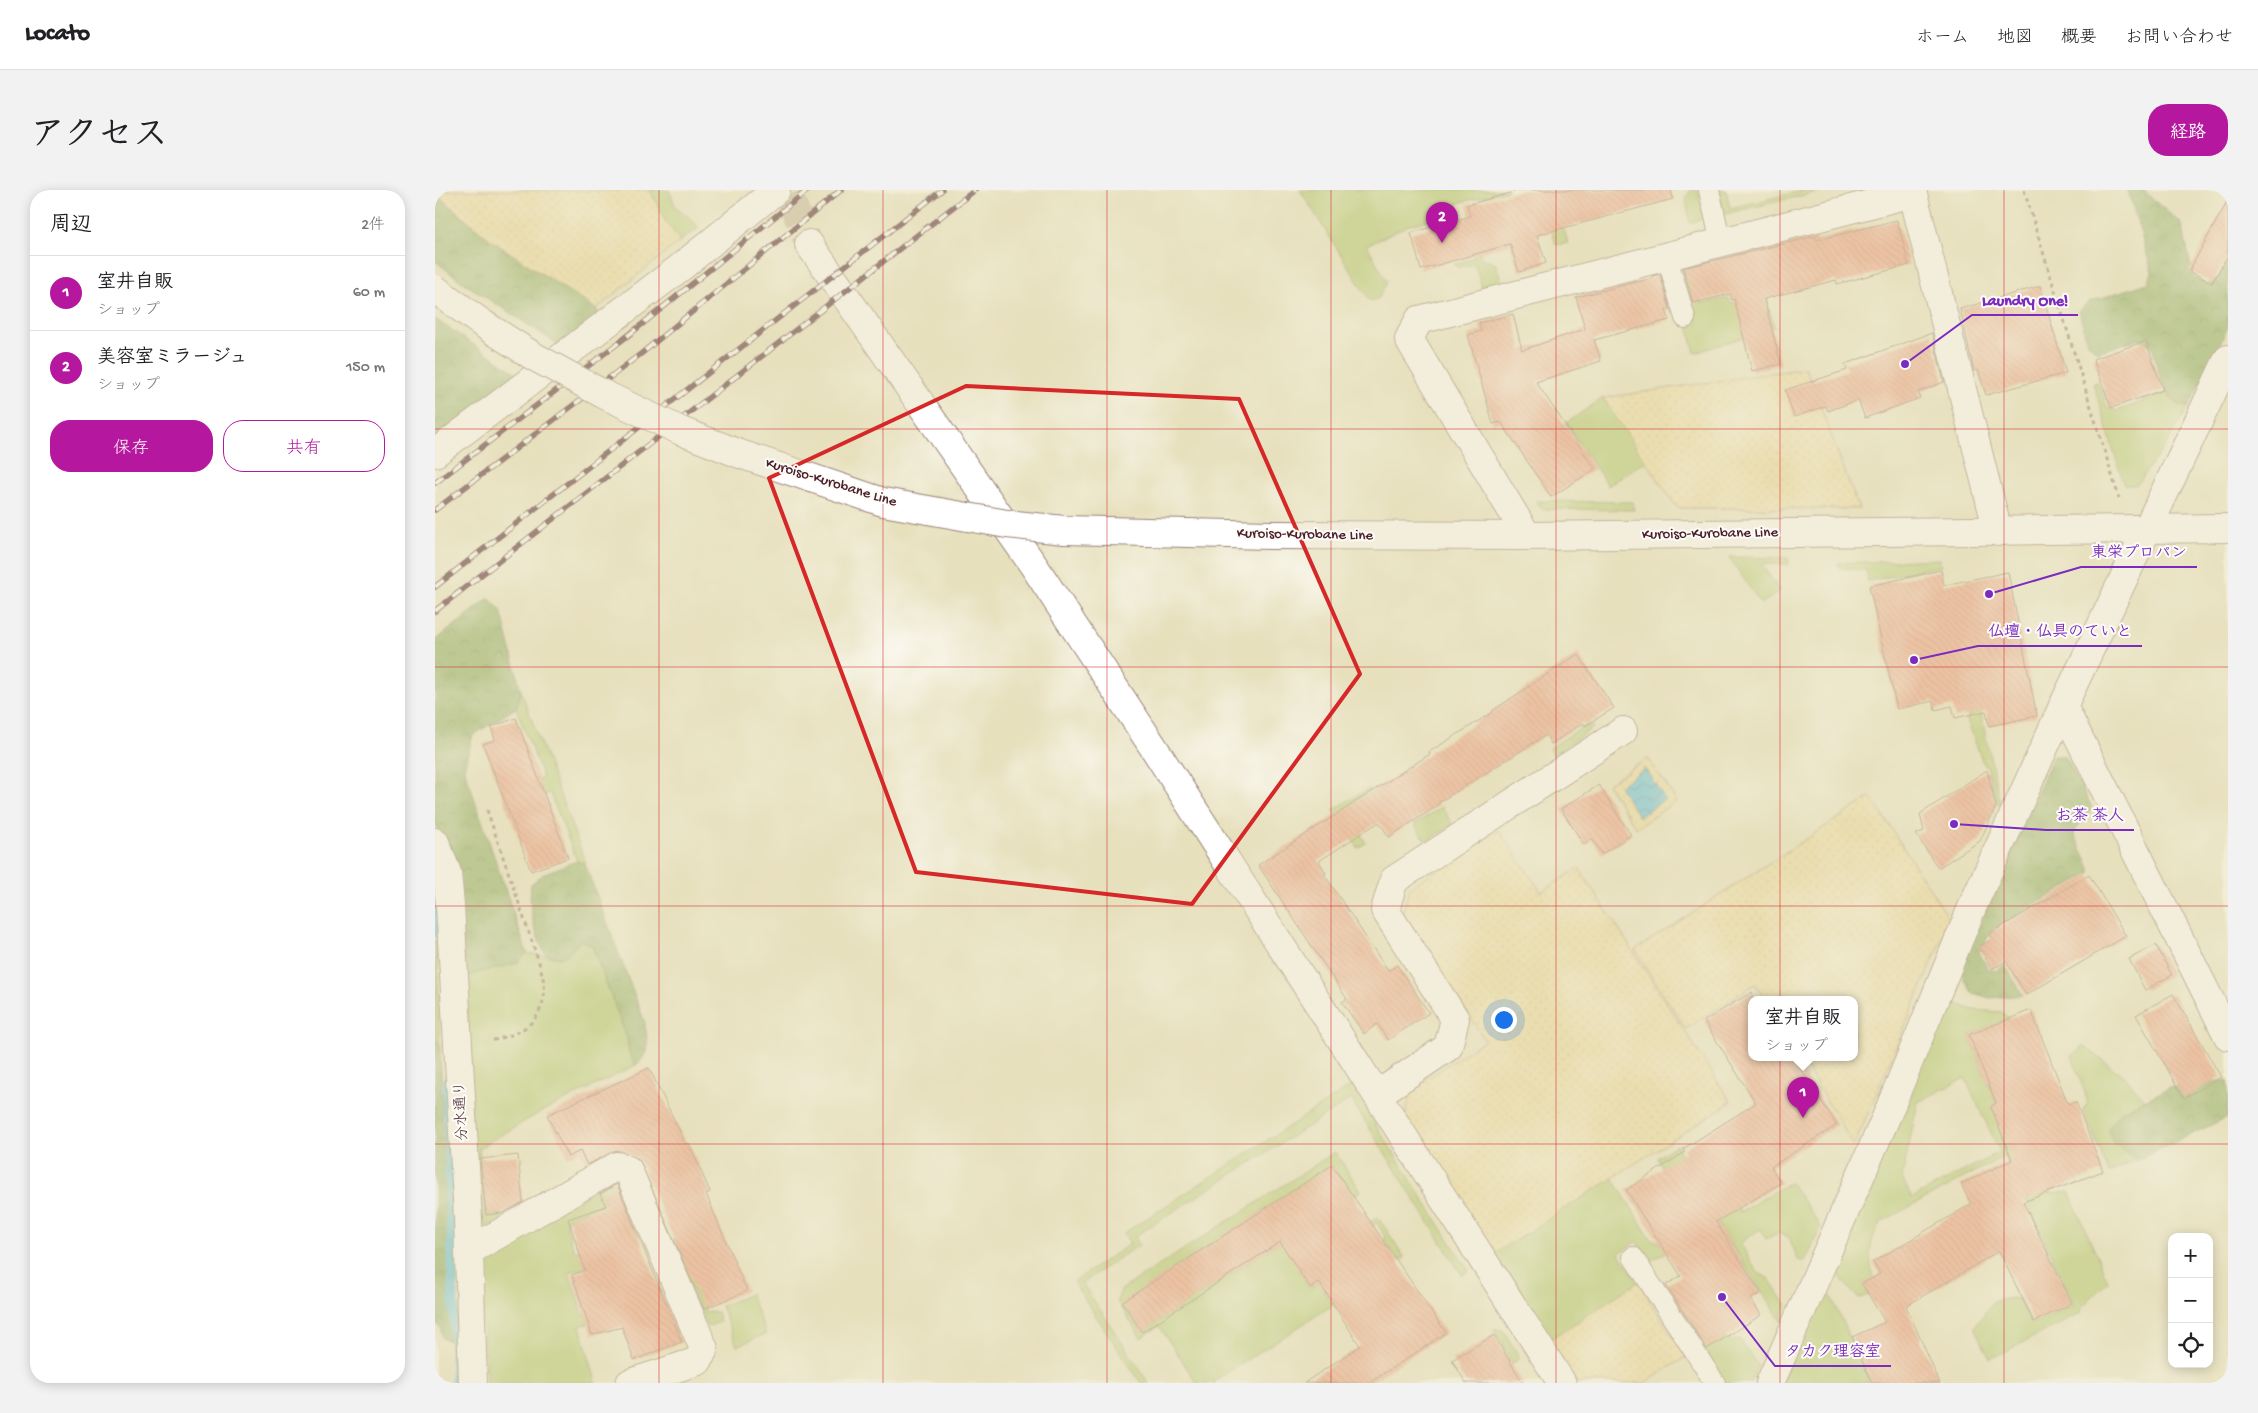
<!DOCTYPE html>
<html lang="ja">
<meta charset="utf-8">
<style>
body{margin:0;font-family:"Gochi Hand","Klee One",sans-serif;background:#f2f2f2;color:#202124}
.controls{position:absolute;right:15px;bottom:15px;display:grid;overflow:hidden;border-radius:10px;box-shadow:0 2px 12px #0003}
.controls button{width:45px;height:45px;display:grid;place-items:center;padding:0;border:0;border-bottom:1px solid #e0e0e0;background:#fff;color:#202124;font:25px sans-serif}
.you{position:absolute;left:1068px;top:829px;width:18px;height:18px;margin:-12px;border:4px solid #fff;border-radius:50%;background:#1a73e8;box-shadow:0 0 0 8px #1a73e833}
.badge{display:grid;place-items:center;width:32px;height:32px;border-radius:50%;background:#b5179e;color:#fff;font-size:16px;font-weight:700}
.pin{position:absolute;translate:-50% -41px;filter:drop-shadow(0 1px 2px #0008)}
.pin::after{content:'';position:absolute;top:26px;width:18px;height:15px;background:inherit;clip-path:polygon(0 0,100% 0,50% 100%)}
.popup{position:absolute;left:1313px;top:806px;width:110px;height:65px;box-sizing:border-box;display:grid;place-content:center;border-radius:10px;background:#fff;filter:drop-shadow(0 1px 4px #0005);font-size:16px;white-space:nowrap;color:#757577}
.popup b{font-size:19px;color:#202124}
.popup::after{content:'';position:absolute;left:50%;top:100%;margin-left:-10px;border:10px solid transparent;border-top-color:#fff}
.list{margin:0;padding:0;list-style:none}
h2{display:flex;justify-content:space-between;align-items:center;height:65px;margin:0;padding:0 20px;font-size:21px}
h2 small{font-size:16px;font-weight:400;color:#757577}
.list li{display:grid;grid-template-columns:32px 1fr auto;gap:15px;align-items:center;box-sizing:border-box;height:75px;padding:0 20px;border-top:1px solid #e0e0e0}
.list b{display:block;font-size:19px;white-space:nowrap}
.list p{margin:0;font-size:16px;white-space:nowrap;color:#757577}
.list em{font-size:16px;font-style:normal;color:#757577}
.actions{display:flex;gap:10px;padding:15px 20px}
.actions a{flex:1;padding:11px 0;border:1px solid #b5179e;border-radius:20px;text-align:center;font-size:18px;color:#b5179e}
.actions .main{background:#b5179e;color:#fff}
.icon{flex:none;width:28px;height:28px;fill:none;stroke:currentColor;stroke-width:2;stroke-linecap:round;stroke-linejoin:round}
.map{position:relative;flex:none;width:1793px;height:1193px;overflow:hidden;border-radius:20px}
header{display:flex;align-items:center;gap:30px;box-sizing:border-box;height:70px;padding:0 25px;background:#fff;border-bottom:1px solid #e0e0e0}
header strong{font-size:24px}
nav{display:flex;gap:28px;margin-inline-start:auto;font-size:18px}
.intro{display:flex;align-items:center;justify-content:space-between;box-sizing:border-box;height:120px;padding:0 30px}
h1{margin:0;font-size:35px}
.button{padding:12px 22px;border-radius:20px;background:#b5179e;color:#fff;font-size:18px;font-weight:700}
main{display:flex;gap:30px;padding:0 30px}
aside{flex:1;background:#fff;border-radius:20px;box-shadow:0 2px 12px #0003}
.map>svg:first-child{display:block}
.green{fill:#b1c86d;stroke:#7e744c;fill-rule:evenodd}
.forest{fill:url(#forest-crowns);stroke:#6b6646}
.sand{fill:url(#sand-dots);stroke:#9c7c64}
.water{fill:url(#water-waves);stroke:#547084}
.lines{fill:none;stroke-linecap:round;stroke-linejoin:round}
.stream{stroke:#5fc0dd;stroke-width:10}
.building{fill:url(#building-back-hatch)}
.street-tunnel{stroke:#c8b9a0;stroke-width:28;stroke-dasharray:28 14;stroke-linecap:butt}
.lane-casing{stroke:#988074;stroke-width:22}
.street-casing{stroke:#988074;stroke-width:30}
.secondary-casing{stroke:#988074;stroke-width:30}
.primary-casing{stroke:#988074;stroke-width:30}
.path{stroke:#988074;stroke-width:3;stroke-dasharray:4 4;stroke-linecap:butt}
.lane{stroke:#fff;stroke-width:20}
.street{stroke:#fff;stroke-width:28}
.secondary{stroke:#fff;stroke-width:28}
.primary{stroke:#fff;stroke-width:28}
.rail-casing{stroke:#4a1f2b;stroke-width:5.5}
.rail{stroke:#fdfcf7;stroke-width:4;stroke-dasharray:11;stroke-linecap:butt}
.primary-bridge-casing{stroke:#988074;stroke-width:30;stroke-linecap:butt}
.primary-bridge{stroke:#fff;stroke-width:28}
.marked{fill:none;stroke:#d62828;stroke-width:4;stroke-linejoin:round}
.grid{fill:none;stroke:#d62828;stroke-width:1;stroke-opacity:0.55}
.labels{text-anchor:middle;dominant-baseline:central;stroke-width:4;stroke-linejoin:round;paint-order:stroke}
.street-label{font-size:15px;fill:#4a1f2b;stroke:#fdfcf7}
.leader{fill:none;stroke:#7b2cbf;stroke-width:2}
.callout-dot{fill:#7b2cbf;stroke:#fdfcf7;stroke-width:2}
.callout-label{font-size:16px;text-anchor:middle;font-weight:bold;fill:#7b2cbf;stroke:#fdfcf7;stroke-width:4;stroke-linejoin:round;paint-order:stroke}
</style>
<header>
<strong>Locato</strong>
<nav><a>ホーム</a><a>地図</a><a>概要</a><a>お問い合わせ</a></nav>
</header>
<div class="intro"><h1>アクセス</h1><a class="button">経路</a></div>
<main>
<aside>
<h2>周辺<small>2件</small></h2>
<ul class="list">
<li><span class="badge">1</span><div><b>室井自販</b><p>ショップ</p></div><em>60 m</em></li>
<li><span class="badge">2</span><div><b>美容室ミラージュ</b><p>ショップ</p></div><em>150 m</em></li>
</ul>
<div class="actions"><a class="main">保存</a><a>共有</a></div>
</aside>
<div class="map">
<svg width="1793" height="1193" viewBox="0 0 1793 1193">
<defs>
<pattern id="forest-crowns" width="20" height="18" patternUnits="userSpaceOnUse" patternTransform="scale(1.25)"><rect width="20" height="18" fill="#8cac60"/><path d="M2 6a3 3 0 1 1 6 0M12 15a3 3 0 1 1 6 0" fill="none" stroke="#748b4f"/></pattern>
<pattern id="sand-dots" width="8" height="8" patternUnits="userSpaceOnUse" patternTransform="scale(1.25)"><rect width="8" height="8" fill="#eeda9e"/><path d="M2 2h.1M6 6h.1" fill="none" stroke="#cebb88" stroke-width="1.8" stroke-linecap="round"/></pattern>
<pattern id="water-waves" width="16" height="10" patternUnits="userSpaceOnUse" patternTransform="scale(1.25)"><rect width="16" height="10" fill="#5fc0dd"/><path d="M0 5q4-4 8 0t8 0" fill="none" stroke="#509bb3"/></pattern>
<pattern id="building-back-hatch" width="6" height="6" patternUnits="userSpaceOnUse" patternTransform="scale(1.25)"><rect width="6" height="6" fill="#f39f82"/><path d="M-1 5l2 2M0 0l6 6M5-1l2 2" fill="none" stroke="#c7816b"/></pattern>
</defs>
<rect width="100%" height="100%" fill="#fdfcf7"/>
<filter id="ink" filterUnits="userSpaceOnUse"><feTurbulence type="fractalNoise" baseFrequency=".02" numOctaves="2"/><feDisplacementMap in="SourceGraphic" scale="10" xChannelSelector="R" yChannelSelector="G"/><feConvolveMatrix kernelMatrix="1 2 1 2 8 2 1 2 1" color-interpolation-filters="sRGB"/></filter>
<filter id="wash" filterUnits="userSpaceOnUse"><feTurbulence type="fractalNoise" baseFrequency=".0096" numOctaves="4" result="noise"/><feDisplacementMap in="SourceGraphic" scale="20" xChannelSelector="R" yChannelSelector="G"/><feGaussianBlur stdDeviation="1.12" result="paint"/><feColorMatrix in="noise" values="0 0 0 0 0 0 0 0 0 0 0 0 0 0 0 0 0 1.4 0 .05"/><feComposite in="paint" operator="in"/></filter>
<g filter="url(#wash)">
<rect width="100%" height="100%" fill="#e7e0bd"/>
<!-- green -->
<g class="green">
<polygon points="215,0 234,0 241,18 255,28 264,38 245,51 231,32"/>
<polygon points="865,0 1074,0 1023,13 1023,22 971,36 932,55 952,92 944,108 935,111"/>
<polygon points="1104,0 1117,0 1133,53 1121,55"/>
<polygon points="1255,0 1263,0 1269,28 1255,33 1251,10"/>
<polygon points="1284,0 1291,0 1295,18 1370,0 1391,0 1290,24"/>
<polygon points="1039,45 1046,68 1061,74 1067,93 1047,98 1040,74 1023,77 1019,74 1040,67 1035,47"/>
<polygon points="1253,71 1266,113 1293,108 1296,113 1330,105 1339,137 1260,163 1253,137 1262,134 1248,85"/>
<polygon points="1662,191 1672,217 1682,221 1731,203 1745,216 1754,216 1730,256 1701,295 1689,295 1658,193"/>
<polygon points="1168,208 1211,271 1173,296 1131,233"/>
<polygon points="1101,311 1198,312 1199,320 1107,319"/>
<polygon points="1294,367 1353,368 1354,374 1326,374 1345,401 1326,414"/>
<polygon points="1505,369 1506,376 1433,391 1431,380 1405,378 1402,373"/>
<polygon points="1531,453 1565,613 1562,614 1552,576 1548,573 1532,530 1536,519"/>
<polygon points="86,501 151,674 142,671 115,603 80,615 77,602 108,588 81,518"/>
<polygon points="1156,535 1158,538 1118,565 1115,558 1146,538"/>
<polygon points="934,598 937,602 911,620 931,653 923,658 898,620"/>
<polygon points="1007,617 1018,635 991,651 979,634"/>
<polygon points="0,750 3,770 5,857 0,847"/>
<polygon points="146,750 157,756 192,848 194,863 201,875 104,923 44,958 51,1025 66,1024 68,1031 51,1036 42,1031 30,786 82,773 92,763 125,768 135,762"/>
<path d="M1513 810 1538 820 1567 822 1574 829 1534 845 1561 913 1556 917 1610 1003 1634 1002 1673 1091 1646 1118 1647 1123 1555 1169 1539 1137 1558 1112 1575 1108 1584 1109 1595 1132H1602L1639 1114 1570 966 1446 1032C1433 1054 1434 1064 1438 1088L1427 1094 1434 1105 1424 1108C1410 1096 1403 1087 1401 1069ZM1530 888 1565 962 1477 1008 1467 988 1483 912Z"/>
<polygon points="1649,856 1691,888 1710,910 1684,923 1678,953 1702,970 1674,983 1648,919 1653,913 1637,866"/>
<polygon points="916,896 1034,1081 1027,1085 916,909 700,1046 704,1055 647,1093 714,1193 706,1193 638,1092 695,1054 689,1043"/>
<polygon points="1241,955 1267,994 1281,992 1305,1022 1355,992 1386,1037 1370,1072 1363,1070 1354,1047 1343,1043 1331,1049 1325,1039 1305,1053 1323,1083 1333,1088 1352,1115 1346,1131 1244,974 1230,982 1222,968"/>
<path d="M900 962 926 1001 909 1012 925 1038 943 1027 970 1068 964 1071 953 1056 888 1099 898 1115 779 1191 780 1193H762L724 1136 706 1148 682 1111 686 1100ZM897 975 917 1005 707 1142 688 1112ZM942 1033 951 1049 875 1098 865 1082Z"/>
<polygon points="1178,988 1215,1048 1229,1055 1246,1053 1216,1071 1201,1052 1184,1063 1203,1092 1114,1150 1059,1064"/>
<polygon points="175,991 185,993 190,1006 133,1028 131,1034 139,1061 181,1067 134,1083 148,1124 153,1127 196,1121 145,1136 161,1191 156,1193 51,1193 45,1068"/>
<polygon points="244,1056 271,1122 282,1122 285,1132 272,1137 240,1057"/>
<path d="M1227 1090C1235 1102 1243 1120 1254 1129 1266 1139 1289 1153 1305 1150L1323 1176 1315 1193H1289L1223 1094Z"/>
<polygon points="1388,1092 1392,1098 1435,1193 1346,1193"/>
<polygon points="315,1104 331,1144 302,1156 286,1116"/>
<polygon points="1059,1140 1068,1140 1085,1168 1048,1193 1039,1193 1075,1168"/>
</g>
<!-- forest -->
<g class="forest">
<path d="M1693 0H1710L1715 7 1747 34 1758 86 1771 95 1784 88 1793 71V137L1754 216C1727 215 1723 177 1717 156L1704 149 1662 162 1652 152 1644 121 1653 112 1713 93 1717 82Z"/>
<polygon points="0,3 56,50 161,119 166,128 129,158 27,92 0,71"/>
<polygon points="0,129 86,186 0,252"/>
<polygon points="54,408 66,420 86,501 81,518 38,545 29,578 92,763 82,773 30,786 14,658 0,635 0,451"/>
<path d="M1618 566H1630L1657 617C1654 629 1642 633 1639 644L1655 677V683L1558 739 1544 762 1553 779 1560 781 1570 775 1588 805 1555 808 1537 803 1525 780Z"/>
<path d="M142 671 150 674 210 833C212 851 216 863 201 875L194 863 192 848 157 756 145 750 135 762 125 768 110 764C99 742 93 719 96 694L110 683Z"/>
<polygon points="0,847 5,857 18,1151 8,1149 5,1137 0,1133"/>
<polygon points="1793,890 1793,927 1702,970 1678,953 1673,939 1684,923 1734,898"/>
</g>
<!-- sand -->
<g class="sand">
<polygon points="0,0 215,0 231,32 245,51 161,119 56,50 0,3"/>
<polygon points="1371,178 1424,319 1242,318 1168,208"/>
<polygon points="1213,568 1242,611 1201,638 1172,594"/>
<polygon points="1436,607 1515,730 1419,956 1365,867 1419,867 1419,809 1330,809 1320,794 1251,839 1200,760"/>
<polygon points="1064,640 1106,702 1144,678 1296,912 1059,1064 970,926 977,898 1050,850 967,725 975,697"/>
<polygon points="1203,1092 1251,1167 1210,1193 1141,1193 1114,1150"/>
</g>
<!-- water -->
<polygon class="water" points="1210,579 1230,609 1204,627 1184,596"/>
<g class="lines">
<!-- stream -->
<g class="stream">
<polyline points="0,715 4,744"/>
<polyline points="12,891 21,1193"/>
</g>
</g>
<g id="blocks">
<!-- building -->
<g class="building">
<polygon points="1086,0 1236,0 1238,9 1102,45 1111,73 1084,82 1075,54 986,80 976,43 1035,26 1032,15"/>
<polygon points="1793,10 1793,65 1777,93 1754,81"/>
<polygon points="1462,30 1474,75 1402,94 1401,90 1329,109 1346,174 1317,181 1299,109 1297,110 1295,104 1258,113 1248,78 1381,46 1382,50"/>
<polygon points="1225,84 1235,119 1231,120 1234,130 1159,150 1166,171 1101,192 1160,279 1116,307 1066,232 1058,234 1033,145 1046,141 1044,133 1078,124 1087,160 1150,139 1141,107 1218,88 1217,86"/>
<polygon points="1605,96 1631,183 1551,205 1543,180 1539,181 1525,119"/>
<polygon points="1497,143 1509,192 1483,202 1485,208 1430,228 1423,210 1393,221 1391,216 1359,227 1350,200 1412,180 1410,174"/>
<polygon points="1711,151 1728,200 1676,218 1658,169"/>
<polygon points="1506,380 1509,395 1573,382 1602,526 1554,536 1551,521 1520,528 1517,516 1500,520 1498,511 1462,519 1434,396"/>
<polygon points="1143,464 1179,518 1150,536 1148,533 1116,554 1111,545 1003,613 1004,615 954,647 944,632 884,671 891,683 889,684 953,781 962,775 994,823 953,850 942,834 929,844 907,812 912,809 823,675 995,564 994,562 1058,522 1057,521"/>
<polygon points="81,528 133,668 96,681 48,554 60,550 56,537"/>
<polygon points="1552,580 1561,616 1545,651 1503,678 1481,644 1489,641 1485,624"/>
<polygon points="1164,595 1196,645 1167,664 1157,649 1149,655 1126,619"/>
<polygon points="1654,685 1691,746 1591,805 1571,771 1557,779 1544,757 1557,749 1554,744"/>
<polygon points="1721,755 1737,785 1710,800 1694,769"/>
<polygon points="1317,802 1317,867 1358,867 1402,935 1336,977 1346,993 1281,1032 1326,1103 1316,1109 1326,1125 1272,1159 1231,1095 1246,1086 1191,1000 1250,962 1248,959 1321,913 1269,831"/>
<polygon points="1738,804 1786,887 1749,908 1701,825"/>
<polygon points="1596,820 1633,914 1641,912 1668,981 1588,1012 1637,1113 1599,1132 1564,1061 1471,1116 1505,1193 1437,1193 1417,1147 1450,1132 1427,1094 1445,1084 1438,1072 1536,1014 1526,994 1577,970 1556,917 1561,913 1534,845"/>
<polygon points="214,878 251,954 254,953 275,1002 271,1004 312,1101 269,1119 204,969 181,960 152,975 145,961 133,967 112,925"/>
<polygon points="83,965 88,1012 68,1023 51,1025 45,969"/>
<polygon points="897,975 1011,1143 934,1193 869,1193 925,1156 884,1092 875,1098 845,1052 707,1142 687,1112"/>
<polygon points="182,994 247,1152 199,1170 187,1137 157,1145 137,1085 150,1080 133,1029 171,1016 165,1004"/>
<polygon points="1059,1145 1088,1193 1031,1193 1017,1170"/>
</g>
</g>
</g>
<g filter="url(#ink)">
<use href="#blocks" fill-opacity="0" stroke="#988074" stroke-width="1"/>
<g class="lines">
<!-- street-tunnel -->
<polyline class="street-tunnel" points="354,5 374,54"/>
<!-- lane casing -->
<g class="lane-casing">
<g id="lane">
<polyline points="1274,0 1286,53"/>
<polyline points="1232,67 1250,128"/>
<polyline points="1198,1067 1280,1193"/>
</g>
</g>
<!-- street casing -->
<g class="street-casing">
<g id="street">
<polyline points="1477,0 1563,342"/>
<polyline points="374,54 599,376 719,558 1127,1193"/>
<polyline points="0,263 246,77 341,0"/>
<polyline points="1092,346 974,149 984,130 1478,3"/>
<polyline points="1628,516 1793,846"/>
<polyline points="0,652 12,683 15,715 33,1029 38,1193"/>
<polyline points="942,905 1013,857 1020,829 950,720 959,690 1188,541"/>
<polyline points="34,1061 182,976 193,980 269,1159 263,1171 195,1193"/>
</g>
</g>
<!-- secondary casing -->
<g class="secondary-casing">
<polyline id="secondary" points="1335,1193 1452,925 1538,715 1628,516 1793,169"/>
</g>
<!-- primary casing -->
<g class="primary-casing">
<polyline id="primary" points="836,345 1092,346 1793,338"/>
</g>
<!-- path -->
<g class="path">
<polyline points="1589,0 1684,308"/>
<path d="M52 620C66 661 80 702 94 743 99 758 112 791 109 806 104 837 81 845 55 851"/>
</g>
<!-- lane -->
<use href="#lane" class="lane"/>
<!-- street -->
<use href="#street" class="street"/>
<!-- secondary -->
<use href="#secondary" class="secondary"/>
<!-- primary -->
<use href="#primary" class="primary"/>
<!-- rail casing -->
<g class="rail-casing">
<g id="rail">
<polyline points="0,293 195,144 373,0"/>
<polyline points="0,320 207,163 406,0"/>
<polyline points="0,397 507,0"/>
<polyline points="0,421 540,0"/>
</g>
</g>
<!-- rail -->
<use href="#rail" class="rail"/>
<!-- primary-bridge casing -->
<g class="primary-bridge-casing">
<polyline id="primary-bridge" points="0,99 48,134 98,166 168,204 246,241 305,264 448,312 572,334 629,340 836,345"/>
</g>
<!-- primary-bridge -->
<use href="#primary-bridge" class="primary-bridge"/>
</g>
</g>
<!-- marked area -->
<path d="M0 0H1793V1193H0ZM531 196 804 209 925 484 757 714 481 682 334 288Z" fill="#e7e0bd" fill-opacity=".55" fill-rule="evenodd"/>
<path class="marked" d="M531 196 804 209 925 484 757 714 481 682 334 288Z"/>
<!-- grid -->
<path class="grid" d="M224 0V1193M448 0V1193M672 0V1193M896 0V1193M1121 0V1193M1345 0V1193M1569 0V1193M0 239H1793M0 477H1793M0 716H1793M0 954H1793"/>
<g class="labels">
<!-- street labels -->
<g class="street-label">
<text transform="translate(396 293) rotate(17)">Kuroiso-Kurobane Line</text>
<text transform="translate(1275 344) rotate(-1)">Kuroiso-Kurobane Line</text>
<text transform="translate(870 345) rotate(1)">Kuroiso-Kurobane Line</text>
<text transform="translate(27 921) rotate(-93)">分水通り</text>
</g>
</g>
<!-- callouts -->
<path class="leader" d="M1470 174L1537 125H1643M1554 404L1646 377H1762M1479 470L1543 456H1707M1519 634L1611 640H1699M1287 1107L1340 1176H1456"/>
<g class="callout-dot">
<circle cx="1470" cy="174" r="5"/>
<circle cx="1554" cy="404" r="5"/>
<circle cx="1479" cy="470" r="5"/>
<circle cx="1519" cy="634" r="5"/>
<circle cx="1287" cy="1107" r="5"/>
</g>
<g class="callout-label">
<text x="1590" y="115">Laundry One!</text>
<text x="1704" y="367">東栄プロパン</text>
<text x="1625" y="446">仏壇・仏具のていと</text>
<text x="1655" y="630">お茶 茶人</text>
<text x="1398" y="1166">タカク理容室</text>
</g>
</svg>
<div class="controls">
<button>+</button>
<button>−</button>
<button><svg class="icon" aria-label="locate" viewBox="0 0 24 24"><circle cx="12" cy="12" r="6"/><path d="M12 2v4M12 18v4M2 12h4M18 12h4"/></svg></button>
</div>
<div class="you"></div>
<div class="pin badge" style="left:1368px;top:928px">1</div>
<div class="popup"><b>室井自販</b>ショップ</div>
<div class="pin badge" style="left:1007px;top:53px">2</div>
</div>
</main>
